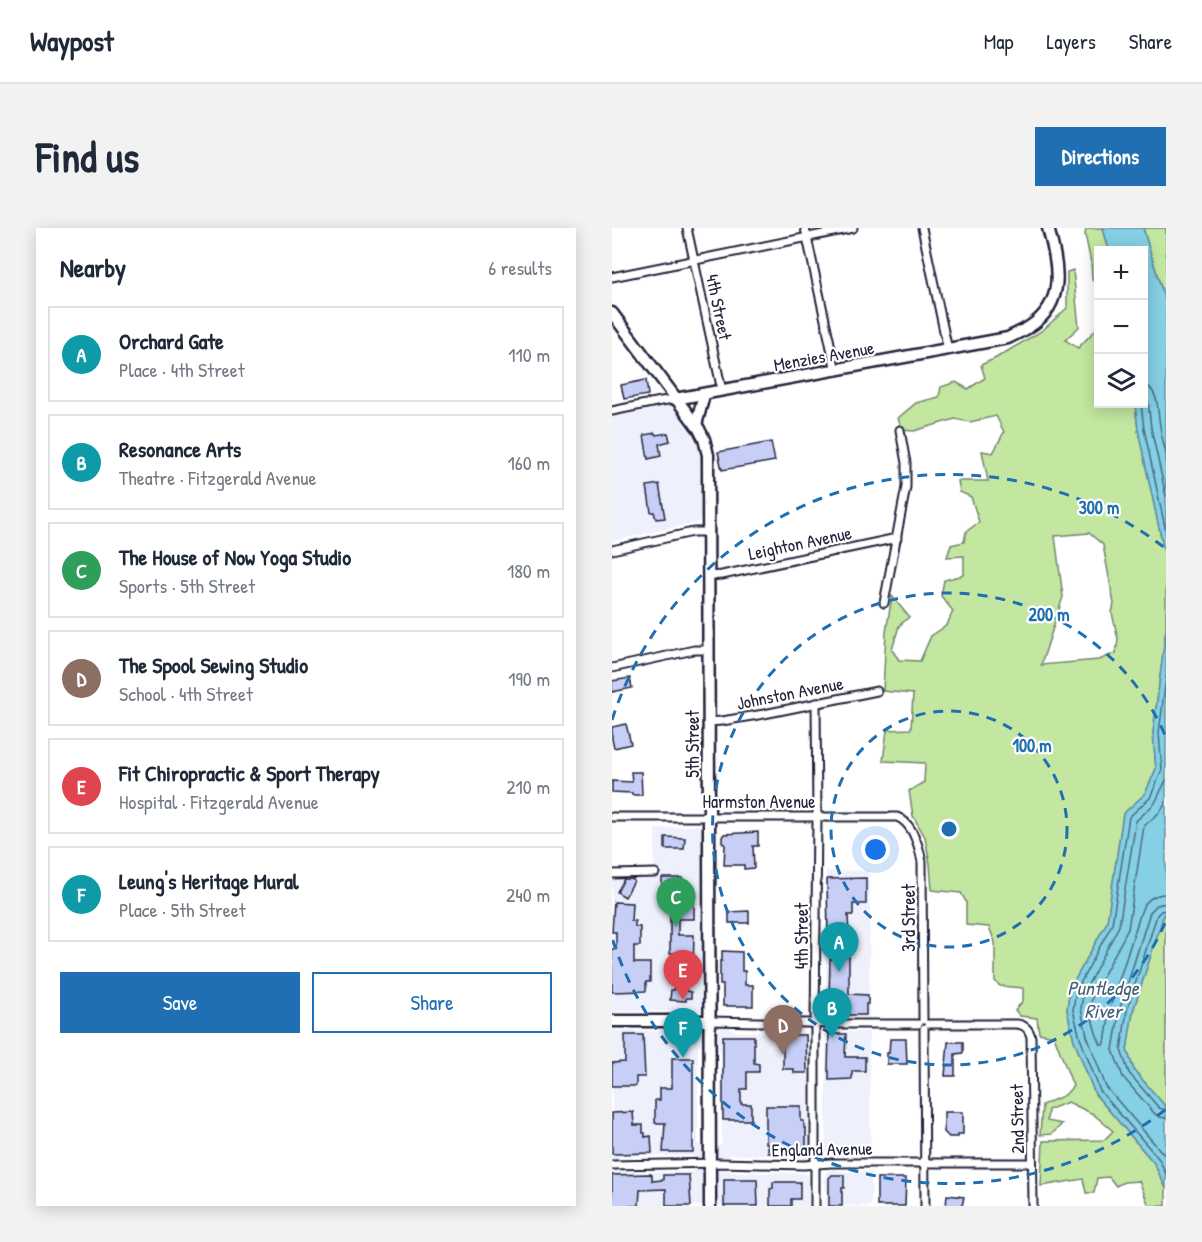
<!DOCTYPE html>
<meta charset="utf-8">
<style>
body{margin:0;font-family:"Patrick Hand",sans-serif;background:#f2f2f3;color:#1f2937}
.controls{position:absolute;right:18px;top:18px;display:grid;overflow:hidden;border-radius:0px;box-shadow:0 3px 15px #0003}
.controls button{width:54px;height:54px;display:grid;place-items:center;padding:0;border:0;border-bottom:2px solid #e0e1e3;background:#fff;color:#1f2937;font:30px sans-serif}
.you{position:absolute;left:264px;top:622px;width:21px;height:21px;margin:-15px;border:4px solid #fff;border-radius:50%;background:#1a73e8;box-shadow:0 0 0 9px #1a73e833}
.badge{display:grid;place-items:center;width:39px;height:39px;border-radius:50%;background:#1f6fb2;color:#fff;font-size:20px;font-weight:700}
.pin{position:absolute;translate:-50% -50px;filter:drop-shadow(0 2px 3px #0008)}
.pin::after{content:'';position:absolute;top:32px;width:21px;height:18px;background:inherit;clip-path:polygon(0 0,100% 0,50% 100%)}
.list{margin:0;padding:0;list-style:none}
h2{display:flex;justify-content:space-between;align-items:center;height:78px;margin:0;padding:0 24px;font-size:26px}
h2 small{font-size:20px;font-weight:400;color:#747a83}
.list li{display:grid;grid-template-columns:39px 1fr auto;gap:18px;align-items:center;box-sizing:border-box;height:96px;margin:0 12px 12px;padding:0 12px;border:2px solid #e0e1e3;border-radius:0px}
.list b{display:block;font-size:22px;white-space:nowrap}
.list p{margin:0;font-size:20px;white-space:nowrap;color:#747a83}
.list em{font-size:20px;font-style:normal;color:#747a83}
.actions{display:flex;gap:12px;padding:18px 24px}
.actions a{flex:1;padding:14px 0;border:2px solid #1f6fb2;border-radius:0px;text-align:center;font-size:21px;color:#1f6fb2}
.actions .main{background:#1f6fb2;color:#fff}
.icon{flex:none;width:33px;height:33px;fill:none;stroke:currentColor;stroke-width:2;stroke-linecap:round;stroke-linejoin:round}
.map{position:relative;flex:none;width:554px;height:978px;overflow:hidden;border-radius:0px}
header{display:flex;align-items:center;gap:36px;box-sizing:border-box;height:84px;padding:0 30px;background:#fff;border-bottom:2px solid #e0e1e3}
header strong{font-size:28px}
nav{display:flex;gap:33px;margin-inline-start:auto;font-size:21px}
.intro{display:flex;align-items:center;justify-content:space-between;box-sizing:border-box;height:144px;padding:0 36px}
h1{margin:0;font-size:42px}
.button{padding:15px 27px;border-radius:0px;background:#1f6fb2;color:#fff;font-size:21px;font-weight:700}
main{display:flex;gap:36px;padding:0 36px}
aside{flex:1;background:#fff;border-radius:0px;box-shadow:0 3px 15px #0003}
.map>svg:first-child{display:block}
.built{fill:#eef1fc}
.green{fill:#c3e6a0;stroke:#72846e;stroke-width:1.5;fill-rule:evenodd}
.water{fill:#85d0e5;stroke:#5d8aa1;stroke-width:1.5}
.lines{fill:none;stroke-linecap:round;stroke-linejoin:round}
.shore{stroke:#4a687f;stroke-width:1.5}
.building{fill:#c7cff6;stroke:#22223b;stroke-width:1.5}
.street-casing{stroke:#22223b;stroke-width:11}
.secondary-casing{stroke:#22223b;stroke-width:15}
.street{stroke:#fff;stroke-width:7}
.secondary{stroke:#fff;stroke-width:10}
.ring{fill:none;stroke:#1f6fb2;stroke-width:3;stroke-dasharray:10 8}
.labels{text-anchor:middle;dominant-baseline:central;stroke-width:4.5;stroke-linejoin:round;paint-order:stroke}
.street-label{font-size:18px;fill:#22223b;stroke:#fff}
.water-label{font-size:20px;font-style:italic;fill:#455f76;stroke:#fff}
.centre{fill:#1f6fb2;stroke:#fff;stroke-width:3}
.ring-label{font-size:18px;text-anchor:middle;font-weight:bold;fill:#1f6fb2;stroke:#fff;stroke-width:4.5;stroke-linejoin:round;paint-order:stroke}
</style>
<header>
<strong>Waypost</strong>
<nav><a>Map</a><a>Layers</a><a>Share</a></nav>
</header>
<div class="intro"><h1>Find us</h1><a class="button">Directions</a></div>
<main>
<aside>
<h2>Nearby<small>6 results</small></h2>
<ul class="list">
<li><span class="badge" style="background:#0f9aa8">A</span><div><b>Orchard Gate</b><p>Place · 4th Street</p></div><em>110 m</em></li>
<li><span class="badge" style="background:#0f9aa8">B</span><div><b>Resonance Arts</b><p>Theatre · Fitzgerald Avenue</p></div><em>160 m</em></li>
<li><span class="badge" style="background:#2e9e5b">C</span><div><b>The House of Now Yoga Studio</b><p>Sports · 5th Street</p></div><em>180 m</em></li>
<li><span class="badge" style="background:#8d6e63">D</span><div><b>The Spool Sewing Studio</b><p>School · 4th Street</p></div><em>190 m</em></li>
<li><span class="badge" style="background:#e0444e">E</span><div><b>Fit Chiropractic &amp; Sport Therapy</b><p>Hospital · Fitzgerald Avenue</p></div><em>210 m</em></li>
<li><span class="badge" style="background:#0f9aa8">F</span><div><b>Leung's Heritage Mural</b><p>Place · 5th Street</p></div><em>240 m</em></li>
</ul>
<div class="actions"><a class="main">Save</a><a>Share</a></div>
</aside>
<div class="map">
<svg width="554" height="978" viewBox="0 0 554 978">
<rect width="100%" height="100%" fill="#fff"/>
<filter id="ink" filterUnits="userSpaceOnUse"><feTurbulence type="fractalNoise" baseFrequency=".0167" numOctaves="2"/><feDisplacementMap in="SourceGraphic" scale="12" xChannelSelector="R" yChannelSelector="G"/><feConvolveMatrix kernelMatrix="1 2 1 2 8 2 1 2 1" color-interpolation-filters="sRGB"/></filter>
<g filter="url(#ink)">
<!-- built -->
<g class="built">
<polygon points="53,176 61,178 79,198 90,220 91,231 91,286 90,291 84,295 0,313 0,185"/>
<polygon points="86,597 91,599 93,611 91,617 91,755 93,761 94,772 92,772 90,781 86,785 79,787 75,786 70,783 6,783 0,787 0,646 42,645 43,601"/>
<polygon points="258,642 257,790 213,789 210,785 210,774 214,768 214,643"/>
<polygon points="112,798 118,800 124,804 196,805 197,925 195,931 191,931 188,926 118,927 113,930 108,930 104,928 103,922 110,915 109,823 105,824 104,823 104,805 106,801"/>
<polygon points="77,799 87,800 92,807 92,816 86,819 86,915 93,920 92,928 88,931 84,931 79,928 10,928 4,932 0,932 0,801 6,803 69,803"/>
<polygon points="215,804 257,804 259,926 214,926 214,805"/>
<polygon points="111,940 119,944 192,945 195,947 197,950 197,978 106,978 106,956 103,946 106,942"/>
<polygon points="82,941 90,941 92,944 93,948 90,956 90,978 0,978 0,942 4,942 10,944 78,944"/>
<polygon points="220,941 224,941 229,944 259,944 259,978 214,978 214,958 211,952 215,944"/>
</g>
<!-- green -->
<g class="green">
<polygon points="474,0 491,0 497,22 487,22 486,57 480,52 479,35 473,6"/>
<polygon points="531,0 554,0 554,76"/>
<path d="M461 42 467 99 453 112 466 120 486 99 487 176H523L526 202 554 332V401L541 505 544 541 533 566 511 586 495 694 458 761 455 782 462 812 483 866 542 935 554 960V978H537L527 953 512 954 504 958 497 949 485 950 482 965H474L471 951 429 958 431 913 492 912 501 903 481 886 456 874 436 882 435 893 450 896 440 906 428 907 430 877 453 867 461 858 442 808 427 805 425 790 408 788 403 782 411 773V760L388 758 383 753V714L377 699 354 697V674L349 665 320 662 318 636 313 609 301 588 297 563 312 554 313 535 271 533 275 502 299 501 301 466 271 463 274 404 280 368 297 389 287 398 280 422 287 432 308 433 319 408 335 397 341 383 329 368 332 352 352 347V328L335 329 339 317 352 314 354 304 367 294 359 269 348 264 346 253H376L370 223 381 225 392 204 384 188 358 194 343 191 302 203 290 202 286 190 304 175 327 169 329 159 344 154 356 161 373 150 369 137 384 130 431 102 455 80V44ZM477 305 491 317 502 376 500 385 506 411 504 425 487 432 429 437 451 369 443 308Z"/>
<polygon points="554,680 554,879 522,842 515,822 521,783"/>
</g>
<!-- water -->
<g class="water">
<polygon points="491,0 531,0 554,76 554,332 526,202 523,176 532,176 532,22 497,22"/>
<polygon points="554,401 554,680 521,783 515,822 522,842 554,879 554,960 542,935 483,866 462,812 455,782 458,761 495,694 511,586 533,566 544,541 541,505"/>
</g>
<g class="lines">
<!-- shore -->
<g class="shore">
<path d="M532 155C548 165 545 181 548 198 549 207 552 217 554 226"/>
<polyline points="532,166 536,173 539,200 554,268"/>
<polyline points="529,176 532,201 554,304"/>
<polyline points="554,450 547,505 550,542 538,570 517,589 500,696 464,763 461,782 468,810 488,863 547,931 554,946"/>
<polyline points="554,552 543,575 524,593 507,698 471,766 469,781 475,808 494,859 554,929"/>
<path d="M554 574 549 583 532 598 516 701 480 769 478 782 484 805 489 817H492L493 815 499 777 530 681C535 671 543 666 554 666"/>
<polyline points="554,675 545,677 538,684 508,780 501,822 511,849 543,886 548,889 554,890"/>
<polyline points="554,682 549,683 545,687 515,782 509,822 517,845 547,880 554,882"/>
</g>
</g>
<!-- building -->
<g class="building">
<polygon points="34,152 36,167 12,171 9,157"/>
<polygon points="43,205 44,207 56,205 58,213 47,216 49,228 36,231 32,207"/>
<polygon points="159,214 163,233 110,242 106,224"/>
<polygon points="47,256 53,290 44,291 42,284 39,284 35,258"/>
<polygon points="18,450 20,460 0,464 0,453"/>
<polygon points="14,496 19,516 2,520 0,511 0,499"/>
<polygon points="19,544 29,544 30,567 20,567 20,565 0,564 0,553 20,554"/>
<polygon points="146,604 146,618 141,618 142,640 132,641 132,637 112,637 113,617 110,614 110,609 112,606"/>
<polygon points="53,609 73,610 72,621 53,621"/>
<polygon points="50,650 71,650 71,673 82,673 82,691 66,691 66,707 82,707 81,745 74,745 74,763 79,764 79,770 74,770 74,773 58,772 59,762 62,762 62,745 61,725 58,725 58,662 50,662"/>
<polygon points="254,650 254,676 241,676 241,687 236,687 237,708 216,708 215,651"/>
<polygon points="12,651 19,651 22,653 13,669 5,664"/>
<polygon points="2,674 20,675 19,693 23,693 23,699 28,699 28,718 22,718 22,735 38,735 38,754 34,754 34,763 0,764 0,721 4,721 4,704 0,704"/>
<polygon points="137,683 137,695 117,695 117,684"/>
<polygon points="110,723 130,724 130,743 133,743 133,757 141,757 141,778 111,778 111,757 108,757 108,733 110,733"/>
<polygon points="224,727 237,728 237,766 256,767 256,776 254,776 254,787 233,787 217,771 218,731 224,731"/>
<polygon points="217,806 234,806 233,829 253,829 253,843 240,843 240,851 217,852 217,843 216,843"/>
<polygon points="13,807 31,807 33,849 24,849 24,858 0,858 0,835 13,834"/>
<polygon points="171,807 194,807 195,845 182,845 182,841 171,841"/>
<polygon points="111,808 142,808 142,835 147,836 147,844 135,844 135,861 129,861 129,876 139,876 139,892 111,892"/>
<polygon points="278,811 294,811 295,836 275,836 275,825 277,825"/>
<polygon points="336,814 351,814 351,825 343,826 343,848 333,848"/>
<polygon points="60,830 81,830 81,924 51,924 53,895 43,895 43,872 48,872 48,860 60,860"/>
<polygon points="154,878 189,878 189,893 192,893 192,900 194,900 194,924 156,925 156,916 154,916"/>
<polygon points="21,884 22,897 31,897 31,905 33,905 33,909 39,908 40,925 0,926 0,885"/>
<polygon points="332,884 351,884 351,906 346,906 346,909 337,909 332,904"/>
<polygon points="38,946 40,947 40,953 51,952 51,947 77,947 79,978 54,978 54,961 28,962 27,978 0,978 0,947"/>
<polygon points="220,947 232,947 232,960 230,960 230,978 217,978 217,950"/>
<polygon points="265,950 294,950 293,978 265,978"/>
<polygon points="112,951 145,951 146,978 112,978"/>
<polygon points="161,954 188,954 188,971 179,971 179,978 158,978 158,961 161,960"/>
<polygon points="335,967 352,969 350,978 334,978"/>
</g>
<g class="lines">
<!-- street casing -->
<g class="street-casing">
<g id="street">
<polyline points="75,0 110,163"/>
<polyline points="193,0 224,143"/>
<polyline points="310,0 336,122"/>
<polyline points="0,49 241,0"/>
<polyline points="0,183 49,173 63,171"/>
<polyline points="0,322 81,304 96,304"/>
<polyline points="97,348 110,347 285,310"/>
<polyline points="272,375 294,259 294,235 288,202"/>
<polyline points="0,440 82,422 96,422"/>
<polyline points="97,494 110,493 152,486 265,463"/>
<path d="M0 589H285C301 595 307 618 310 634L311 792"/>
<polyline points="0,646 43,645"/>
<polyline points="98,793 195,795 214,796 306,796"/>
<path d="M316 796H405C413 797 417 801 419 809L421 978"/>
<polyline points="312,801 313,978"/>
<polyline points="0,937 108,935 192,937 219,935 420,935"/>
<polyline points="203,978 203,795 205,588 204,475"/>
</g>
</g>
<!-- secondary casing -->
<g class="secondary-casing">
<g id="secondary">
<polyline points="0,85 87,201 92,211 96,227 98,978"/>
<path d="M63 171 396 110C403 106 411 103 417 99 455 75 446 37 436 0"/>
<polyline points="84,197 92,167"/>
<polyline points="0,793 98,793"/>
</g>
</g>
<!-- street -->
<use href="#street" class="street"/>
<!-- secondary -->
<use href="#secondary" class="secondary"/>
</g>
</g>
<!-- distance rings -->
<g class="ring">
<circle cx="337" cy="601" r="118"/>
<path d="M553 695A236 236 0 1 1 553 507"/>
<path d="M553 882A354 354 0 0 1 0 710M0 492A354 354 0 0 1 553 320"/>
</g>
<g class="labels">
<!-- street labels -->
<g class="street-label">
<text transform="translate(107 79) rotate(78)">4th Street</text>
<text transform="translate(212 128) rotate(-10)">Menzies Avenue</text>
<text transform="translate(188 315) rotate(-12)">Leighton Avenue</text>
<text transform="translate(178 465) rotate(-11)">Johnston Avenue</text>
<text transform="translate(80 516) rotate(-90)">5th Street</text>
<text x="147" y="573">Harmston Avenue</text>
<text transform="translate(296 690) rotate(-90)">3rd Street</text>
<text transform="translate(189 708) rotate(-90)">4th Street</text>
<text transform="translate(405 891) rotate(-91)">2nd Street</text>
<text transform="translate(210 921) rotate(-1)">England Avenue</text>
</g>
<!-- water labels -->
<g class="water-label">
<text x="491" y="759">Puntledge<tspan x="491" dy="23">River</tspan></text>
</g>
</g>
<circle cx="337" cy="601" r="9" class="centre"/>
<g class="ring-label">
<text x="487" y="286">300 m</text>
<text x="437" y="393">200 m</text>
<text x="420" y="524">100 m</text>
</g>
</svg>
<div class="controls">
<button>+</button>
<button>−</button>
<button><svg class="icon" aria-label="layers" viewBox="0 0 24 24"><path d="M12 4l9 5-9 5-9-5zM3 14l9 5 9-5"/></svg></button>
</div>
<div class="you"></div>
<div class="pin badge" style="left:227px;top:744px;background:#0f9aa8">A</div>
<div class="pin badge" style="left:220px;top:810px;background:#0f9aa8">B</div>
<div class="pin badge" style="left:64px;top:699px;background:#2e9e5b">C</div>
<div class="pin badge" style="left:171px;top:827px;background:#8d6e63">D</div>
<div class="pin badge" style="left:71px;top:772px;background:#e0444e">E</div>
<div class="pin badge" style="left:71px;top:830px;background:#0f9aa8">F</div>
</div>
</main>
